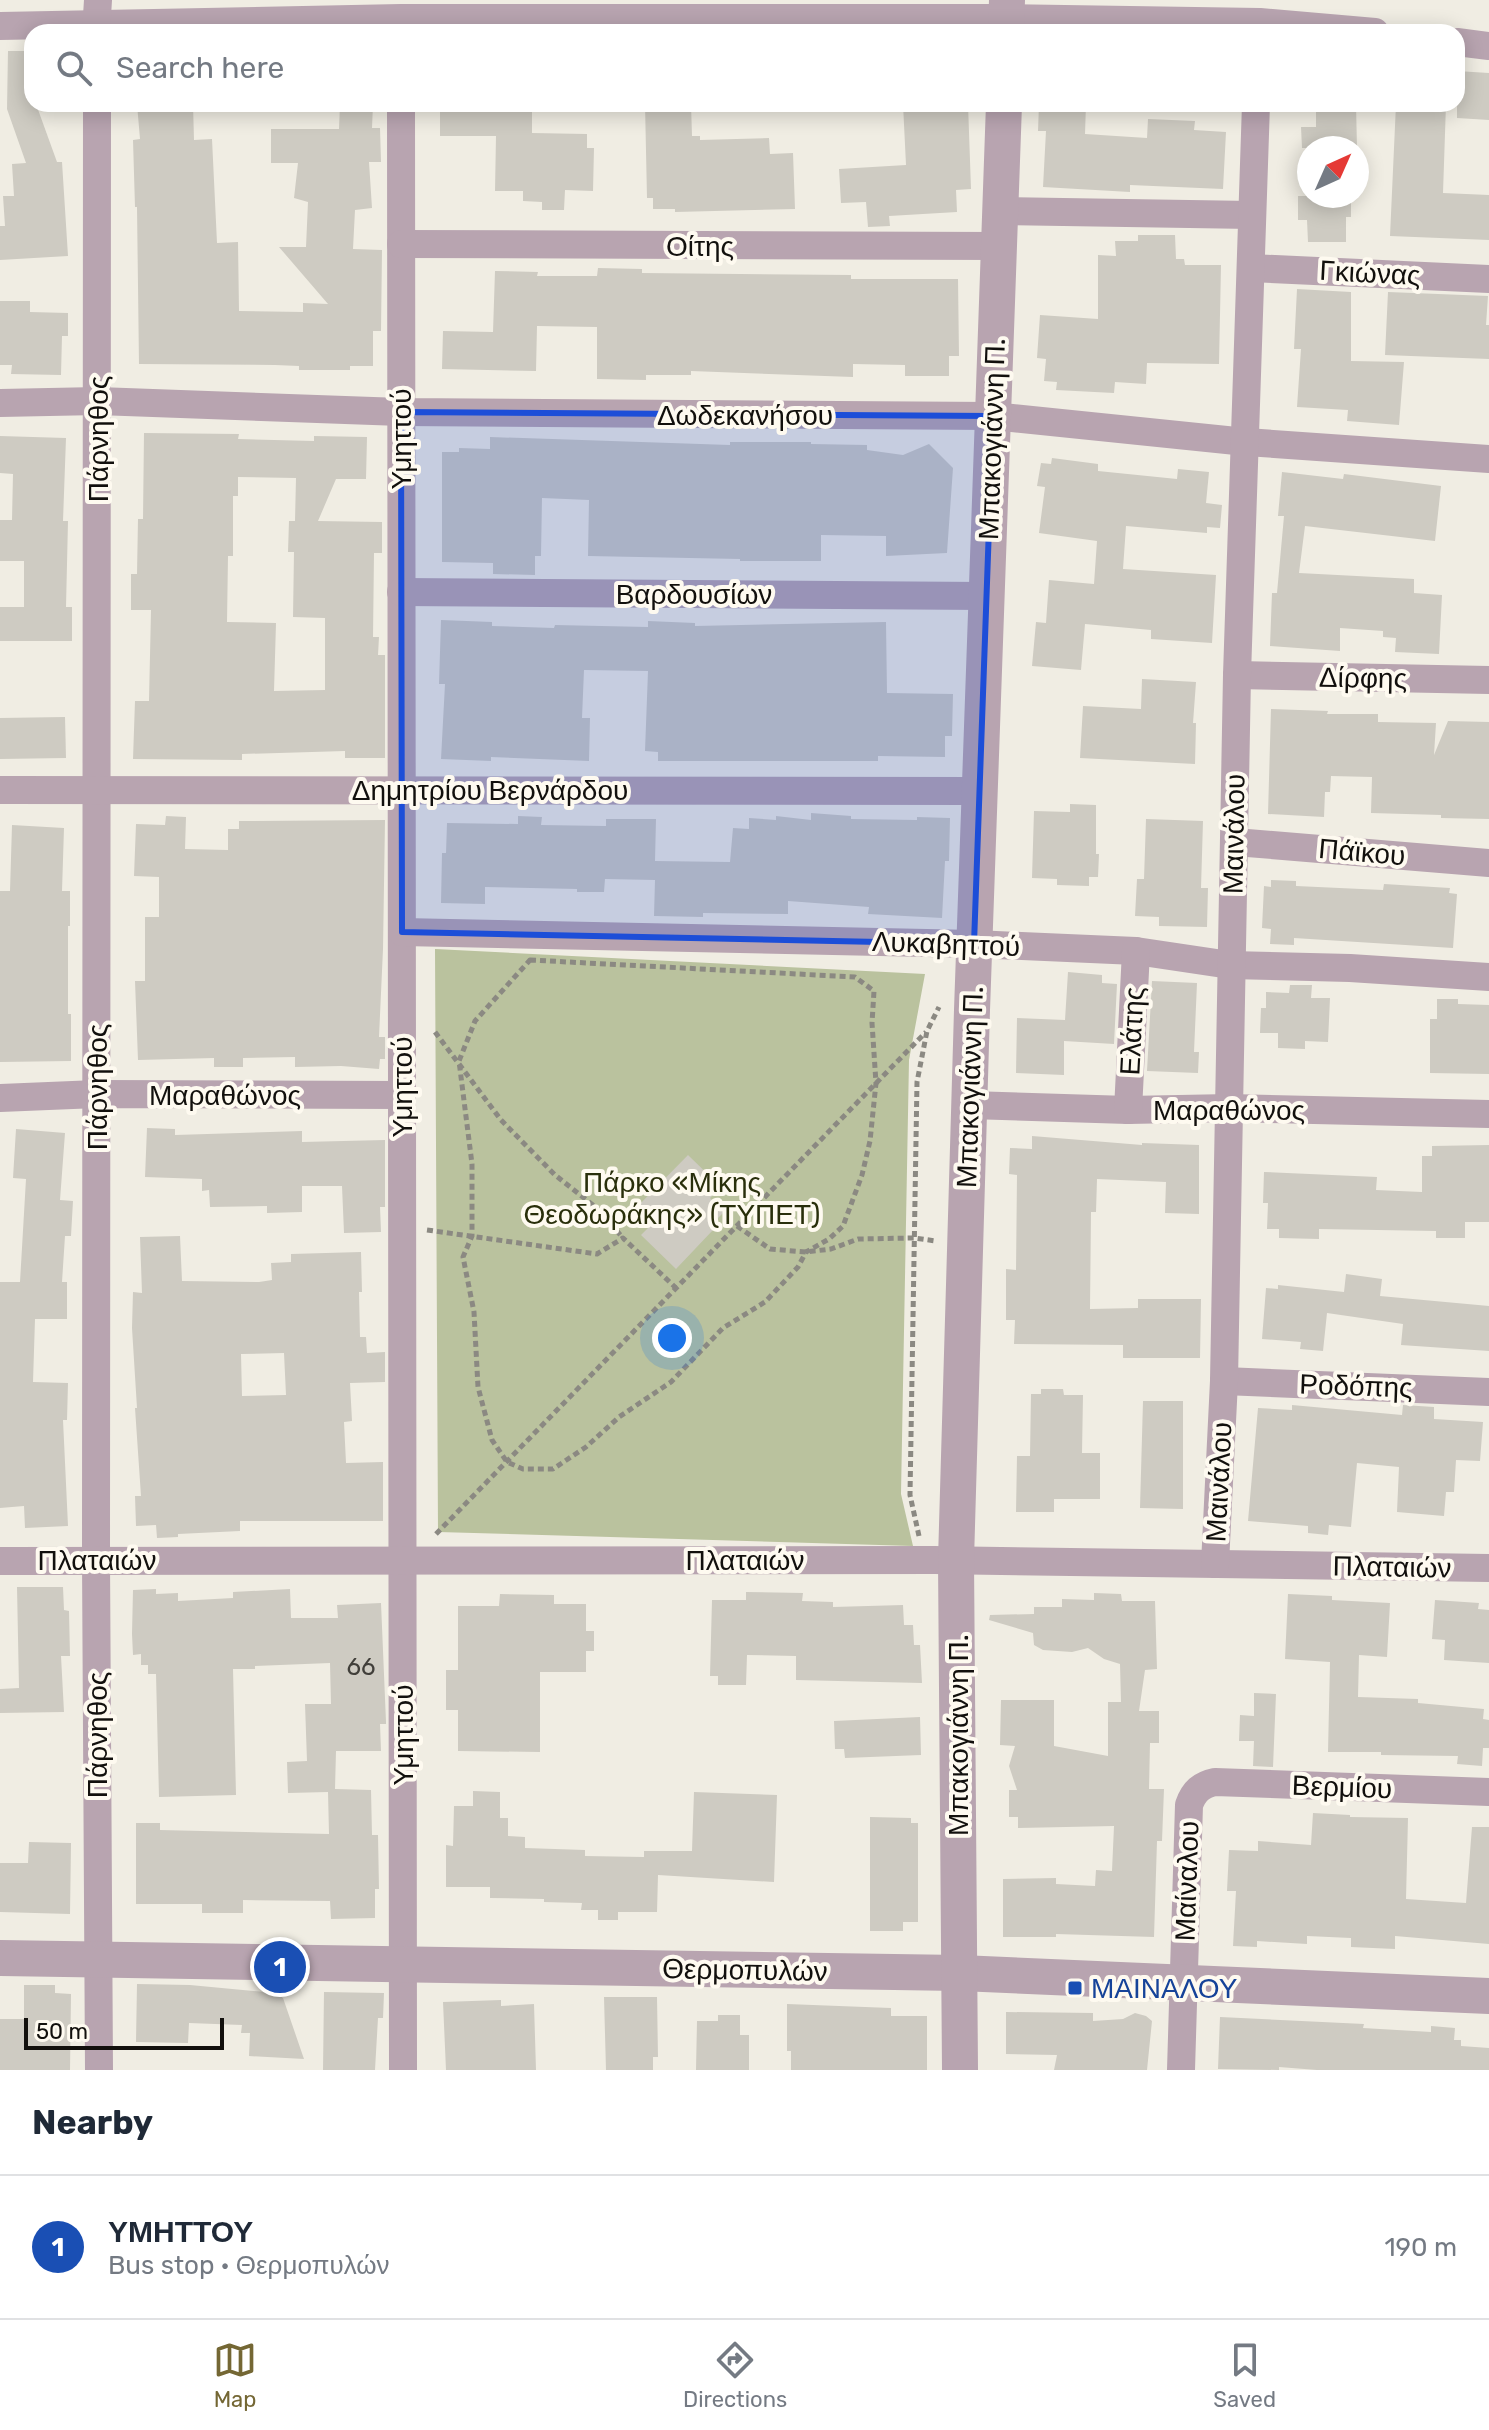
<!DOCTYPE html>
<meta charset="utf-8">
<style>
body{margin:0;font-family:Rubik,sans-serif;background:#f2f2f3;color:#1f2937}
.compass{position:absolute;left:1297px;top:136px;width:72px;height:72px;border-radius:50%;background:#fff;box-shadow:0 4px 20px #0003;rotate:45deg}
.scale{position:absolute;left:24px;bottom:20px;width:200px;box-sizing:border-box;padding-left:8px;border:4px solid #12100d;border-top:0;font-size:22px;line-height:28px;white-space:nowrap;color:#12100d;-webkit-text-stroke:6px #fefaf0;paint-order:stroke}
.you{position:absolute;left:672px;top:1338px;width:28px;height:28px;margin:-20px;border:6px solid #fff;border-radius:50%;background:#1a73e8;box-shadow:0 0 0 12px #1a73e833}
.badge{display:grid;place-items:center;width:52px;height:52px;border-radius:50%;background:#746734;color:#fff;font-size:26px;font-weight:700}
.pin{position:absolute;translate:-50% -50%;border:4px solid #fff;box-shadow:0 2px 8px #0006}
.list{margin:0;padding:0;list-style:none}
h2{display:flex;justify-content:space-between;align-items:center;height:104px;margin:0;padding:0 32px;font-size:34px}
h2 small{font-size:26px;font-weight:400;color:#747a83}
.list li{display:grid;grid-template-columns:52px 1fr auto;gap:24px;align-items:center;box-sizing:border-box;height:144px;padding:0 32px;border-top:2px solid #e0e1e3}
.list b{display:block;font-size:30px;white-space:nowrap}
.list p{margin:0;font-size:26px;white-space:nowrap;color:#747a83}
.list em{font-size:26px;font-style:normal;color:#747a83}
.icon{flex:none;width:44px;height:44px;fill:none;stroke:currentColor;stroke-width:2;stroke-linecap:round;stroke-linejoin:round}
.map{position:relative;flex:none;width:1489px;height:2070px;overflow:hidden}
.search{position:absolute;background:#fff;box-shadow:0 4px 20px #0003;left:24px;right:24px;top:24px;height:88px;display:flex;align-items:center;gap:20px;box-sizing:border-box;padding:0 28px;border-radius:24px;color:#747a83;font-size:30px}
.sheet{height:248px;background:#fff}
nav{display:flex;justify-content:space-around;align-items:center;box-sizing:border-box;height:112px;border-top:2px solid #e0e1e3;background:#fff;font-size:22px;color:#747a83}
nav a{display:grid;justify-items:center;gap:4px}
nav .on{color:#746734}
.map>svg:first-child{display:block}
.green{fill:#bac29e}
.building{fill:#cecbc2;fill-rule:evenodd}
.lines{fill:none;stroke-linecap:round;stroke-linejoin:round}
.path{stroke:#8b8982;stroke-width:5;stroke-dasharray:6 4;stroke-linecap:butt}
.minor{stroke:#b8a4b0;stroke-width:28}
.tertiary{stroke:#b8a4b0;stroke-width:36}
.marked{fill:#1d4ed8;fill-opacity:0.2;stroke:#1d4ed8;stroke-width:6;stroke-linejoin:round}
.transit-dot{fill:#1a4fb4;stroke:#fefaf0;stroke-width:3}
.labels{text-anchor:middle;dominant-baseline:central;stroke-width:8;stroke-linejoin:round;paint-order:stroke}
.number-label{font-size:24px;fill:#413f3a}
.street-label{font-size:28px;fill:#12100d;stroke:#fefaf0}
.park-label{font-size:28px;fill:#292f0b;stroke:#fefaf0}
.transit-label{font-size:28px;fill:#164399;stroke:#fefaf0;text-anchor:start}
</style>
<div class="map">
<svg width="1489" height="2070" viewBox="0 0 1489 2070">
<rect width="100%" height="100%" fill="#f0ede3"/>
<!-- green -->
<polygon class="green" points="435,949 925,974 909,1060 901,1494 913,1546 438,1532"/>
<!-- building -->
<g class="building">
<polygon points="8,51 32,51 32,104 36,104 57,162 62,162 68,256 0,260 0,226 5,226 3,196 14,196 12,164 26,163 7,109"/>
<polygon points="1457,71 1489,73 1489,120 1457,118"/>
<polygon points="137,104 193,104 194,140 212,139 217,243 238,242 239,311 303,312 303,303 328,304 279,247 306,247 308,202 294,198 298,163 271,163 271,129 339,129 340,104 373,104 372,128 380,128 381,162 369,162 372,208 355,210 353,249 382,250 381,331 373,331 373,366 350,366 350,370 299,370 299,366 275,365 139,364 137,207 135,207 133,140 140,139"/>
<polygon points="440,104 532,104 532,133 587,134 587,148 594,148 593,191 565,190 564,210 542,210 542,202 523,201 523,191 495,191 496,136 440,136"/>
<polygon points="645,104 691,104 692,136 700,136 700,140 769,138 770,154 793,153 795,209 675,212 675,209 653,209 653,198 647,198"/>
<polygon points="903,104 968,104 971,189 956,190 957,212 889,216 890,226 868,227 866,202 841,203 839,169 906,165"/>
<polygon points="1039,104 1086,104 1085,134 1147,138 1148,119 1195,121 1194,130 1226,132 1223,189 1130,185 1130,192 1043,187 1046,131 1038,131"/>
<polygon points="1316,104 1356,104 1357,148 1302,148 1301,127 1316,127"/>
<polygon points="1396,104 1446,104 1443,193 1489,195 1489,240 1390,236"/>
<polygon points="1298,196 1351,196 1351,217 1346,217 1346,242 1308,242 1307,220 1298,220"/>
<polygon points="1138,235 1175,235 1176,259 1184,259 1185,265 1221,265 1219,364 1147,363 1146,384 1115,382 1114,393 1056,390 1057,382 1044,381 1046,359 1037,358 1040,315 1098,319 1098,255 1116,256 1115,241 1138,241"/>
<polygon points="598,268 642,269 642,273 851,275 851,279 958,279 959,356 949,356 949,376 905,376 905,365 853,364 853,377 691,371 691,375 646,375 646,380 597,379 597,327 537,326 536,371 442,369 443,331 493,332 495,271 538,272 537,276 597,276"/>
<polygon points="1297,289 1351,292 1351,361 1404,362 1399,425 1347,421 1348,410 1297,407 1301,349 1294,349"/>
<polygon points="1388,292 1488,296 1486,325 1489,325 1489,359 1385,355"/>
<polygon points="0,301 30,301 30,312 68,313 68,336 62,336 61,375 11,374 12,365 0,365"/>
<path d="M144 433 239 434 238 439 314 441V436L367 437 366 479H336L318 521 382 522V553H374L373 637H379L378 655H385V758H345V751L242 754V760L133 759 135 701H149L151 610H131V574H137L138 519H143ZM238 477 296 478 295 521H289L288 552H294L293 617 325 618V690L274 691 276 623 227 622 228 556H233V496H238Z"/>
<polygon points="0,436 66,438 63,521 68,521 66,607 72,607 72,641 0,641 0,607 24,607 24,561 0,561 0,520 12,520 13,474 0,473"/>
<polygon points="490,437 730,445 730,442 811,442 811,444 867,445 867,450 903,455 929,444 953,468 947,553 886,556 886,536 821,535 821,561 740,561 740,559 588,556 589,500 542,498 541,556 535,556 535,575 493,574 493,563 442,562 442,452 459,452 459,448 490,449"/>
<polygon points="1052,458 1098,464 1098,471 1177,479 1178,469 1209,472 1206,503 1222,505 1220,528 1207,527 1207,533 1126,526 1123,569 1216,575 1212,643 1151,639 1151,630 1085,624 1081,670 1032,666 1036,622 1046,623 1049,580 1094,584 1097,541 1039,533 1045,487 1037,486 1041,463 1051,464"/>
<polygon points="1282,472 1343,479 1344,474 1441,486 1435,541 1305,526 1299,573 1414,579 1414,593 1442,595 1439,654 1395,652 1396,638 1383,637 1383,631 1340,628 1340,651 1270,646 1272,593 1277,593 1284,516 1278,516"/>
<polygon points="441,620 492,622 492,626 554,628 555,625 648,627 648,621 695,623 695,626 886,622 887,693 953,694 952,736 945,736 945,757 878,756 878,761 658,761 658,752 645,751 648,671 584,670 582,718 590,718 589,761 491,757 491,761 441,759 445,684 439,684"/>
<polygon points="1142,679 1196,682 1193,723 1196,723 1195,764 1080,758 1083,706 1141,709"/>
<polygon points="1271,709 1328,711 1327,714 1378,714 1378,722 1436,723 1434,755 1448,721 1489,722 1489,819 1441,818 1441,815 1371,813 1372,777 1331,776 1330,792 1325,792 1324,817 1268,814"/>
<polygon points="65,717 66,758 0,759 0,718"/>
<polygon points="1070,804 1096,805 1096,854 1099,854 1098,877 1089,877 1089,886 1057,885 1057,879 1032,878 1034,811 1070,812"/>
<polygon points="811,813 851,816 851,819 917,820 917,817 950,818 949,861 945,861 942,918 868,914 869,907 788,901 788,914 703,913 703,917 654,916 655,880 605,879 604,892 577,892 577,889 485,887 485,904 441,903 442,853 446,853 447,823 518,824 518,816 542,817 541,825 606,826 606,819 656,819 655,861 730,862 733,828 749,829 749,818 776,820 776,816 811,820"/>
<polygon points="166,816 186,817 185,849 228,850 228,829 239,829 239,821 385,820 383,949 379,1037 385,1037 385,1059 380,1059 379,1069 341,1066 295,1067 295,1057 243,1058 243,1067 214,1067 214,1058 138,1060 135,981 145,981 145,917 159,917 159,877 134,876 136,824 165,825"/>
<polygon points="1146,819 1203,821 1201,888 1208,888 1207,927 1159,926 1159,917 1135,916 1137,879 1144,879"/>
<polygon points="12,825 64,828 62,891 70,891 70,926 68,926 68,1014 71,1014 71,1061 0,1062 0,891 10,891"/>
<polygon points="1271,880 1296,881 1296,886 1383,890 1384,884 1450,888 1449,893 1457,894 1453,948 1294,938 1294,945 1270,944 1271,929 1262,928 1264,886 1271,887"/>
<polygon points="1068,972 1102,975 1102,983 1117,984 1114,1044 1064,1041 1064,1075 1016,1073 1017,1018 1065,1020"/>
<polygon points="1152,981 1197,983 1194,1052 1199,1052 1198,1073 1147,1071"/>
<polygon points="1290,985 1312,985 1311,998 1330,998 1328,1042 1305,1041 1305,1049 1278,1048 1278,1033 1260,1033 1261,1008 1266,1008 1266,992 1289,993"/>
<polygon points="1437,999 1458,999 1458,1004 1489,1005 1489,1074 1430,1073 1430,1019 1437,1019"/>
<polygon points="147,1128 175,1129 175,1135 302,1131 302,1142 385,1140 385,1207 380,1207 381,1232 344,1233 342,1186 302,1186 302,1212 267,1213 267,1206 210,1207 209,1190 202,1191 202,1179 145,1177"/>
<polygon points="16,1129 65,1133 60,1200 73,1201 71,1236 65,1236 62,1282 67,1282 67,1319 35,1319 33,1382 68,1383 67,1420 63,1420 68,1526 25,1528 24,1506 0,1508 0,1282 20,1282 26,1179 13,1178"/>
<polygon points="1032,1136 1142,1145 1142,1143 1199,1145 1199,1214 1165,1213 1166,1182 1097,1179 1096,1212 1091,1212 1090,1309 1138,1308 1138,1299 1201,1299 1200,1358 1123,1358 1123,1345 1014,1344 1015,1320 1006,1320 1006,1269 1016,1270 1017,1175 1009,1174 1010,1148 1032,1149"/>
<polygon points="1489,1145 1489,1222 1465,1222 1465,1238 1436,1238 1436,1231 1319,1229 1319,1239 1279,1238 1279,1229 1267,1229 1268,1203 1263,1203 1264,1172 1377,1177 1376,1190 1422,1192 1422,1156 1432,1156 1432,1146"/>
<polygon points="688,1155 721,1187 710,1198 724,1212 709,1227 713,1230 676,1269 641,1235 652,1224 636,1208"/>
<path d="M180 1236 182 1281 259 1282 272 1280 271 1263 291 1262V1254L361 1252 362 1292H359L360 1337H366L367 1353 385 1352V1382L350 1383 352 1421 344 1422 346 1463 383 1462V1521H240V1531L178 1534V1537L157 1538 156 1525 136 1526 135 1496H141L135 1408H137L132 1328 133 1292 142 1293 140 1237ZM284 1353 286 1395 242 1396 241 1354Z"/>
<polygon points="1346,1274 1382,1279 1380,1296 1489,1306 1489,1351 1401,1345 1403,1324 1327,1313 1323,1351 1300,1349 1301,1342 1262,1339 1266,1288 1278,1289 1278,1285 1344,1292"/>
<polygon points="1041,1389 1063,1389 1064,1395 1083,1395 1082,1453 1100,1453 1100,1499 1054,1499 1054,1512 1016,1512 1017,1456 1030,1456 1031,1394 1041,1394"/>
<polygon points="1143,1401 1183,1401 1183,1509 1140,1508"/>
<polygon points="1292,1405 1402,1415 1403,1405 1434,1407 1434,1419 1483,1422 1480,1461 1456,1460 1454,1492 1446,1492 1444,1516 1397,1512 1399,1467 1357,1463 1351,1527 1329,1525 1328,1535 1308,1533 1308,1526 1248,1521 1258,1408 1292,1410"/>
<polygon points="17,1587 63,1587 64,1610 69,1611 70,1656 61,1656 64,1712 0,1713 0,1689 19,1688"/>
<polygon points="156,1589 156,1594 178,1593 178,1601 233,1598 233,1592 290,1589 291,1618 338,1618 337,1605 381,1603 386,1722 386,1724 380,1724 381,1751 336,1751 335,1789 371,1790 372,1835 378,1835 379,1889 375,1889 375,1918 331,1919 330,1901 243,1900 243,1913 202,1913 202,1904 136,1904 136,1823 160,1823 160,1830 329,1834 328,1792 288,1793 287,1762 307,1761 305,1704 331,1704 330,1663 255,1666 255,1669 233,1669 236,1795 159,1797 156,1674 148,1674 148,1665 141,1665 141,1654 133,1655 132,1634 133,1590"/>
<polygon points="746,1592 803,1593 802,1601 833,1602 833,1607 903,1605 904,1625 913,1625 914,1645 920,1645 922,1683 796,1680 796,1656 747,1655 746,1685 718,1685 718,1676 710,1676 712,1600 746,1600"/>
<polygon points="1094,1593 1121,1594 1122,1601 1155,1601 1157,1669 1145,1670 1139,1711 1159,1711 1159,1743 1150,1743 1149,1789 1164,1789 1162,1841 1157,1841 1154,1937 1056,1934 1056,1937 1003,1937 1003,1879 1056,1878 1056,1884 1095,1886 1096,1870 1112,1871 1114,1826 1018,1828 1018,1817 1009,1817 1009,1790 1017,1790 1009,1766 1015,1746 1000,1745 1001,1700 1054,1700 1054,1746 1108,1756 1108,1702 1121,1702 1120,1664 1104,1659 1088,1648 1072,1652 1043,1650 1034,1645 1033,1633 989,1620 990,1615 1034,1614 1034,1607 1062,1607 1062,1599 1094,1600"/>
<polygon points="500,1594 554,1595 554,1604 586,1604 586,1631 594,1631 594,1651 586,1651 586,1672 540,1672 540,1752 458,1751 458,1710 446,1710 446,1670 458,1670 458,1606 499,1606"/>
<polygon points="1288,1594 1332,1596 1332,1600 1390,1603 1387,1657 1359,1655 1358,1697 1418,1699 1418,1703 1484,1709 1483,1719 1489,1720 1489,1748 1483,1748 1482,1766 1457,1764 1458,1756 1381,1755 1381,1752 1328,1752 1330,1662 1285,1659"/>
<polygon points="1435,1600 1479,1603 1478,1609 1489,1610 1489,1663 1444,1660 1445,1640 1432,1639"/>
<polygon points="1254,1693 1276,1694 1273,1767 1253,1766 1254,1741 1239,1741 1240,1715 1254,1716"/>
<polygon points="920,1717 921,1755 845,1758 844,1749 835,1749 834,1721"/>
<polygon points="473,1791 500,1792 500,1818 508,1818 508,1836 525,1837 525,1848 585,1850 585,1856 644,1857 644,1851 692,1851 694,1792 777,1795 774,1882 658,1875 657,1912 618,1912 618,1920 598,1920 598,1910 581,1910 582,1903 544,1902 544,1899 490,1898 490,1887 446,1887 446,1845 453,1846 454,1806 473,1806"/>
<polygon points="1313,1813 1350,1815 1350,1817 1408,1818 1406,1899 1466,1903 1472,1827 1489,1827 1489,1944 1395,1936 1395,1949 1351,1947 1351,1938 1307,1936 1307,1944 1257,1941 1257,1947 1233,1946 1236,1891 1227,1891 1229,1850 1258,1851 1258,1841 1311,1845"/>
<polygon points="870,1817 911,1818 911,1823 918,1823 918,1922 903,1922 903,1931 870,1931"/>
<polygon points="29,1842 71,1843 70,1914 0,1912 0,1863 28,1863"/>
<polygon points="137,1984 190,1985 276,1993 283,1998 304,2059 249,2056 250,2033 241,2033 242,2025 189,2023 188,2043 136,2042"/>
<polygon points="24,1985 55,1985 55,1993 71,1994 70,2070 0,2070 0,2019 24,2019"/>
<polygon points="324,1992 384,1993 383,2018 378,2018 375,2070 323,2070"/>
<polygon points="604,1997 657,1997 658,2057 653,2057 653,2070 606,2070"/>
<polygon points="501,2000 501,2006 534,2004 536,2070 446,2070 443,2002"/>
<polygon points="787,2004 891,2008 891,2016 927,2016 927,2070 791,2070 791,2051 787,2051"/>
<polygon points="1006,2012 1093,2013 1093,2021 1123,2019 1135,2013 1146,2016 1152,2021 1147,2070 1054,2070 1057,2055 1006,2054"/>
<polygon points="718,2015 740,2015 740,2035 749,2035 749,2070 696,2070 697,2021 718,2021"/>
<polygon points="1220,2017 1364,2024 1363,2028 1431,2032 1431,2026 1455,2028 1454,2040 1461,2040 1461,2046 1489,2048 1489,2070 1317,2070 1279,2067 1279,2070 1218,2069"/>
</g>
<g class="lines">
<!-- path -->
<g class="path">
<polygon points="530,960 855,977 874,991 872,1023 876,1083 870,1141 862,1175 843,1226 829,1239 806,1252 798,1267 765,1302 723,1328 671,1382 619,1417 586,1447 553,1469 523,1469 507,1462 492,1440 478,1387 474,1312 463,1257 472,1236 472,1164 459,1061 475,1021"/>
<polyline points="435,1032 501,1120 555,1175 598,1209 623,1238"/>
<polyline points="737,1226 770,1249 806,1252 831,1249 858,1239 914,1238 936,1241"/>
<polyline points="427,1230 597,1254 623,1238 676,1288"/>
<polyline points="436,1534 926,1032"/>
<polyline points="919,1536 910,1495 917,1082 927,1031 939,1007"/>
</g>
<!-- minor -->
<g class="minor">
<polyline points="0,26 401,18 1007,18 1260,22 1375,32"/>
<polyline points="96,32 98,0"/>
<polyline points="1457,42 1489,46"/>
<polyline points="97,104 96,1560 99,2070"/>
<polyline points="401,104 403,2070"/>
<polyline points="1000,211 1252,215"/>
<polyline points="401,244 999,246"/>
<polyline points="1251,268 1489,279"/>
<polyline points="0,403 98,401 401,412 993,416 1246,442 1489,459"/>
<polyline points="401,592 986,596"/>
<polyline points="1237,675 1489,680"/>
<polyline points="0,790 980,791"/>
<polyline points="1235,842 1489,863"/>
<polyline points="402,932 974,944 1136,951 1230,965 1350,968 1489,977"/>
<polyline points="0,1098 97,1094 402,1095"/>
<polyline points="970,1105 1128,1110 1230,1108 1489,1114"/>
<polyline points="1128,1110 1136,951"/>
<polyline points="1224,1381 1489,1392"/>
<polyline points="0,1561 934,1560 1489,1568"/>
<polyline points="1215,1564 1224,1381 1237,675 1256,104"/>
<path d="M1181 2070 1189 1805C1194 1791 1201 1785 1215 1782L1489 1792"/>
</g>
<!-- tertiary -->
<g class="tertiary">
<polyline points="1006,32 1007,0"/>
<polyline points="0,1958 960,1973 1489,1996"/>
<polyline points="960,2070 956,1560 972,1010 1004,104"/>
</g>
</g>
<!-- marked area -->
<path class="marked" d="M401 412 993 416 974 944 402 932Z"/>
<!-- markers -->
<rect class="transit-dot" x="1067" y="1980" width="16" height="16" rx="4"/>
<g class="labels">
<!-- number labels -->
<g class="number-label">
<text x="361" y="1667">66</text>
</g>
<!-- street labels -->
<g class="street-label">
<text x="700" y="246">Οίτης</text>
<text transform="translate(1370 273) rotate(3)">Γκιώνας</text>
<text x="745" y="415">Δωδεκανήσου</text>
<text transform="translate(98 439) rotate(-90)">Πάρνηθος</text>
<text transform="translate(401 439) rotate(-90)">Υμηττού</text>
<text transform="translate(992 439) rotate(-88)">Μπακογιάννη Π.</text>
<text x="694" y="594">Βαρδουσίων</text>
<text transform="translate(1363 678) rotate(1)">Δίρφης</text>
<text x="490" y="790">Δημητρίου Βερνάρδου</text>
<text transform="translate(1234 834) rotate(-89)">Μαινάλου</text>
<text transform="translate(1362 852) rotate(5)">Πάϊκου</text>
<text transform="translate(946 944) rotate(2)">Λυκαβηττού</text>
<text transform="translate(1132 1031) rotate(-87)">Ελάτης</text>
<text transform="translate(97 1087) rotate(-90)">Πάρνηθος</text>
<text transform="translate(402 1087) rotate(-90)">Υμηττού</text>
<text transform="translate(970 1087) rotate(-88)">Μπακογιάννη Π.</text>
<text x="225" y="1095">Μαραθώνος</text>
<text x="1229" y="1110">Μαραθώνος</text>
<text transform="translate(1356 1386) rotate(2)">Ροδόπης</text>
<text transform="translate(1219 1482) rotate(-87)">Μαινάλου</text>
<text x="97" y="1560">Πλαταιών</text>
<text x="745" y="1560">Πλαταιών</text>
<text transform="translate(1392 1567) rotate(1)">Πλαταιών</text>
<text transform="translate(97 1735) rotate(-90)">Πάρνηθος</text>
<text transform="translate(403 1735) rotate(-90)">Υμηττού</text>
<text transform="translate(958 1735) rotate(-90)">Μπακογιάννη Π.</text>
<text transform="translate(1342 1787) rotate(2)">Βερμίου</text>
<text transform="translate(1187 1881) rotate(-88)">Μαίναλου</text>
<text transform="translate(745 1970) rotate(1)">Θερμοπυλών</text>
</g>
<!-- park labels -->
<g class="park-label">
<text x="672" y="1182">Πάρκο «Μίκης<tspan x="672" dy="32">Θεοδωράκης» (ΤΥΠΕΤ)</tspan></text>
</g>
<!-- transit labels -->
<g class="transit-label">
<text x="1091" y="1988">ΜΑΙΝΑΛΟΥ</text>
</g>
</g>
</svg>
<svg class="compass" viewBox="-18 -18 36 36"><path d="M0-13l5 13h-10z" fill="#e53935"/><path d="M0 13l5-13h-10z" fill="#747a83"/></svg>
<div class="scale">50 m</div>
<div class="you"></div>
<div class="pin badge" style="left:280px;top:1967px;background:#1a4fb4">1</div>
<div class="search"><svg class="icon" aria-label="search" viewBox="0 0 24 24"><circle cx="10" cy="10" r="6"/><path d="M15 15l6 6"/></svg>Search here</div>
</div>
<section class="sheet">
<h2>Nearby<small></small></h2>
<ul class="list">
<li><span class="badge" style="background:#1a4fb4">1</span><div><b>ΥΜΗΤΤΟΥ</b><p>Bus stop · Θερμοπυλών</p></div><em>190 m</em></li>
</ul>
</section>
<nav>
<a class="on"><svg class="icon" aria-label="map" viewBox="0 0 24 24"><path d="M3 6l6-2 6 2 6-2v14l-6 2-6-2-6 2zM9 4v14M15 6v14"/></svg>Map</a>
<a><svg class="icon" aria-label="directions" viewBox="0 0 24 24"><path d="M12 3l9 9-9 9-9-9zM9 14v-3h6M13 9l2 2-2 2"/></svg>Directions</a>
<a><svg class="icon" aria-label="saved" viewBox="0 0 24 24"><path d="M7 4h10v16l-5-4-5 4z"/></svg>Saved</a>
</nav>
